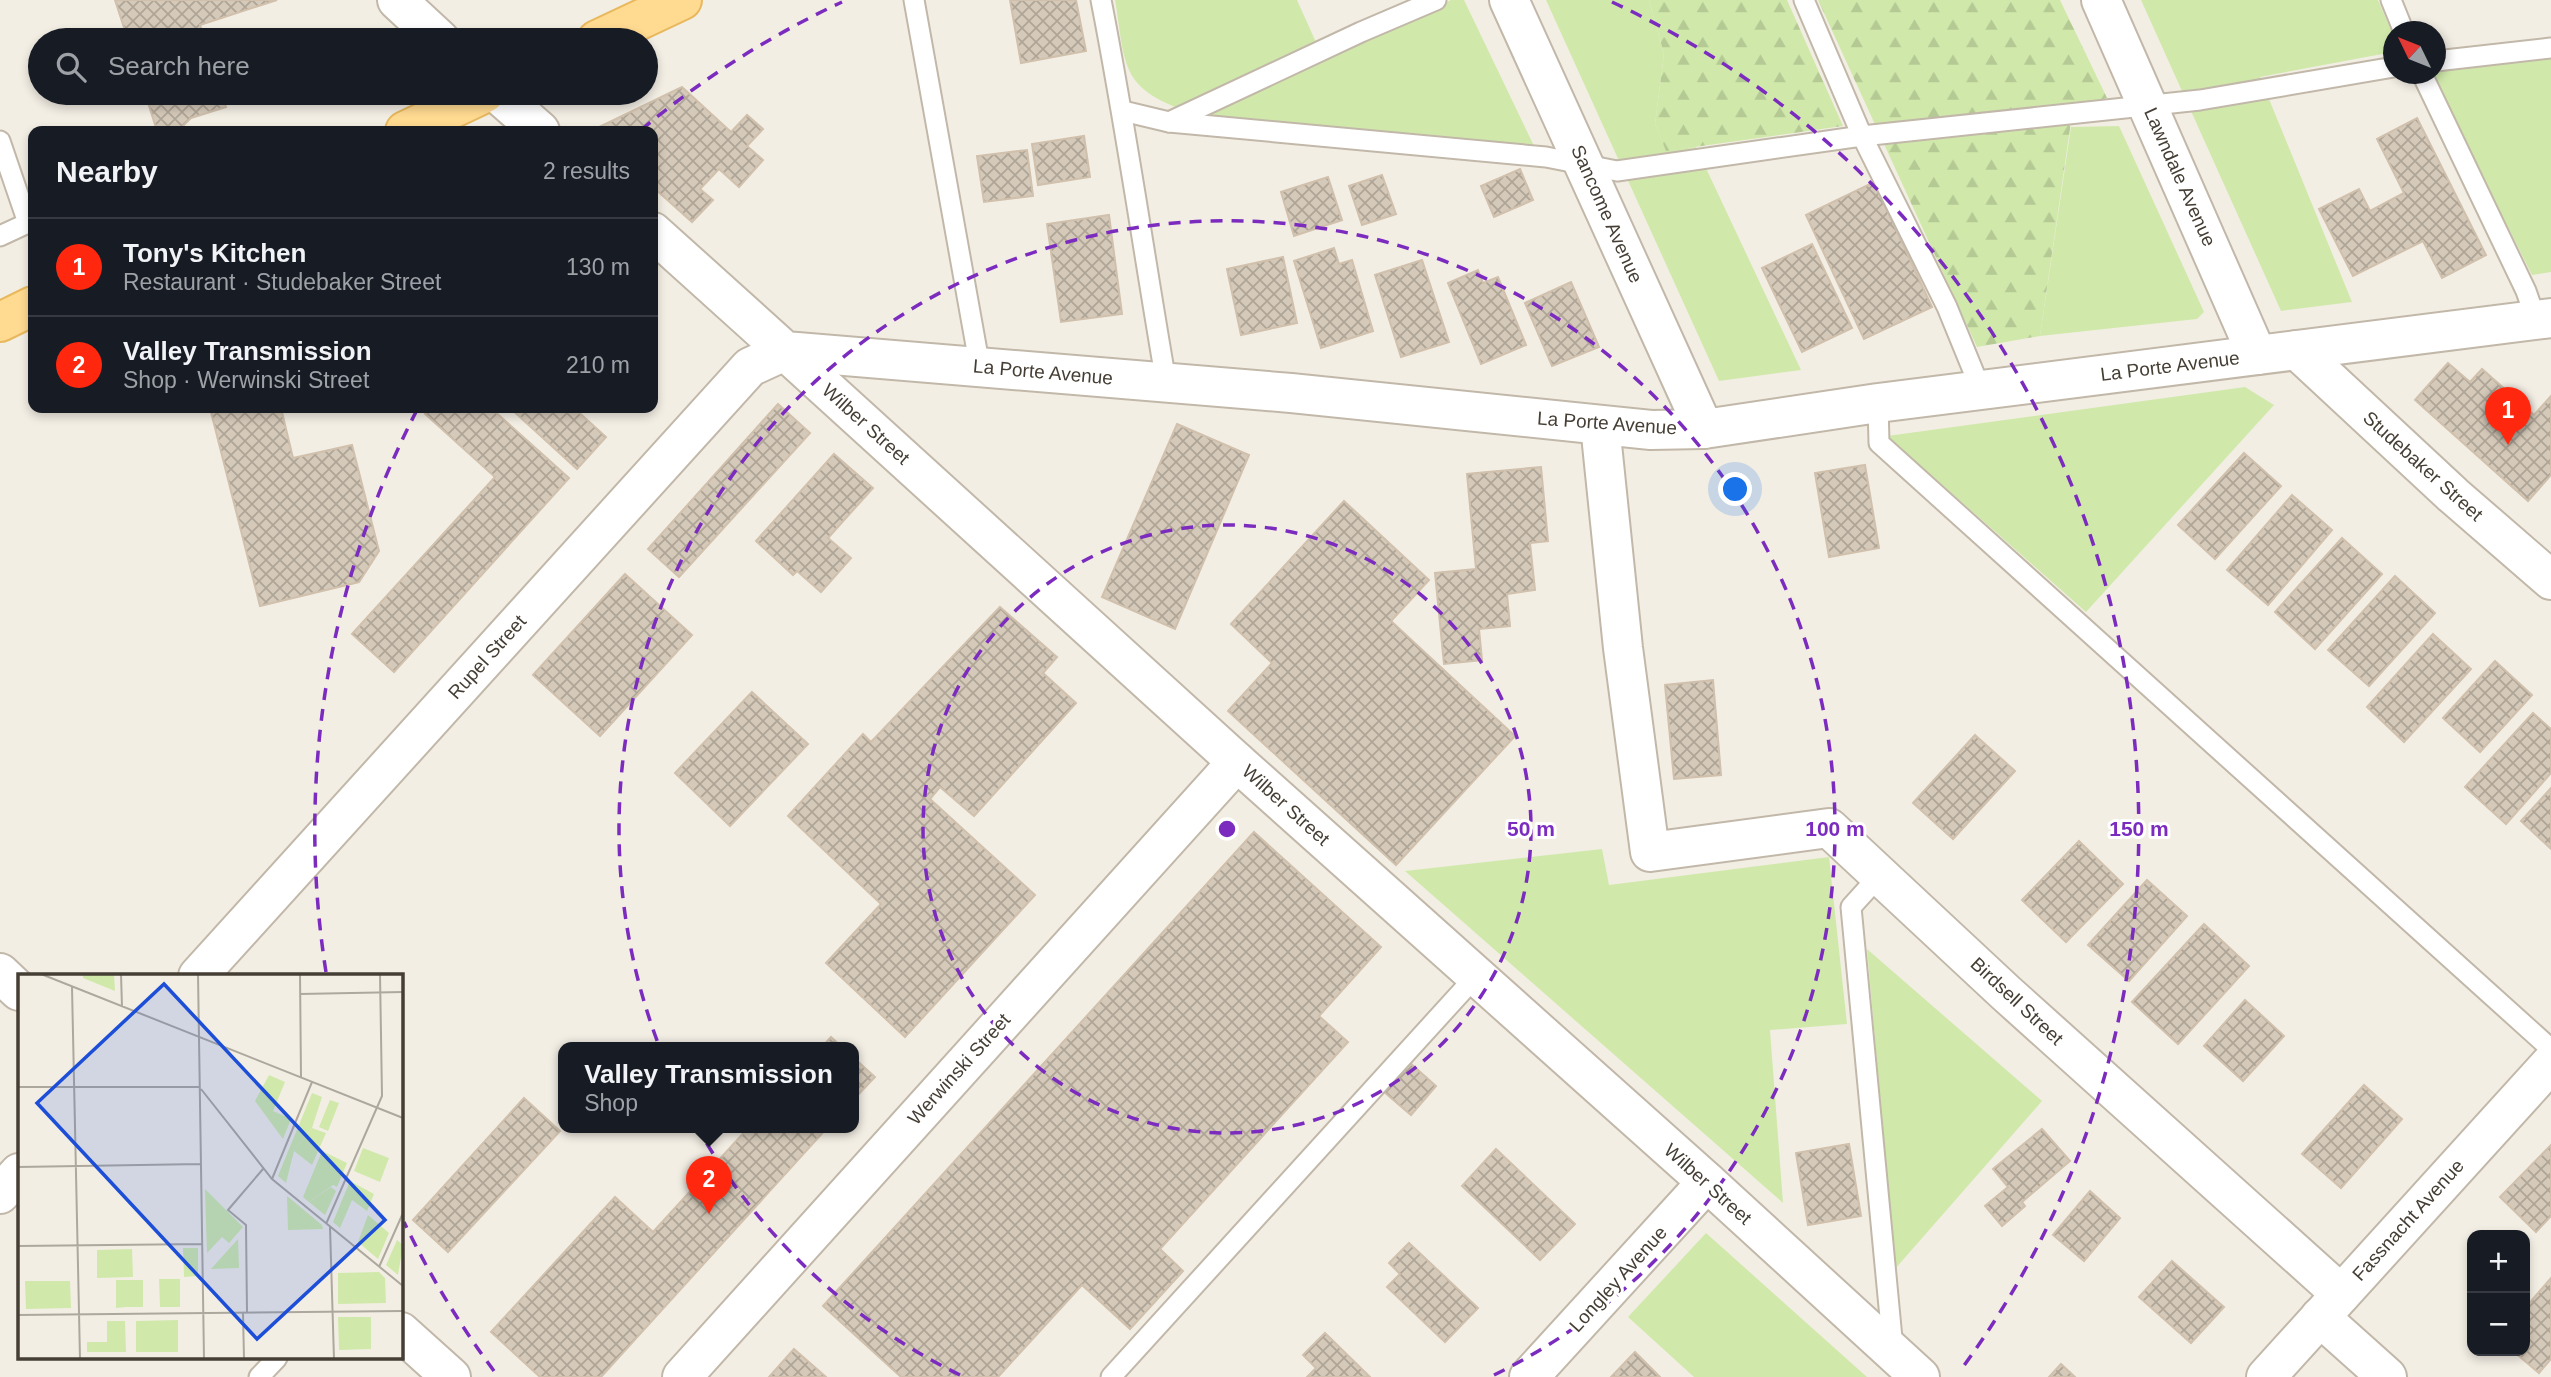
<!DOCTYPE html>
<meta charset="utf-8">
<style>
body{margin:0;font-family:Arial,sans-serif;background:#20242c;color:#f1f3f6}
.controls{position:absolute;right:21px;bottom:21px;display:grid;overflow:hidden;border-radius:14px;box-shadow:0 4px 10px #0003}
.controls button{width:63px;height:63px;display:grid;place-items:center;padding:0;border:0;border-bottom:2px solid #363941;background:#171b24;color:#f1f3f6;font:35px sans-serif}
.compass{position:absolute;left:2383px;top:21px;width:63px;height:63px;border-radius:50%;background:#171b24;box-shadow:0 4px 10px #0003;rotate:313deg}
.you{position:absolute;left:1736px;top:490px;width:24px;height:24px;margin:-18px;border:5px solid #fff;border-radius:50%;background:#1a73e8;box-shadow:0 0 0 10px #1a73e833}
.badge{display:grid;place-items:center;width:46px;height:46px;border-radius:50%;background:#ff280f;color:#fff;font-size:23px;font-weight:700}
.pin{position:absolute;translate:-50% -58px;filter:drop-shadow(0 2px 4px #0008)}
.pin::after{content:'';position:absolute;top:37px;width:24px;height:21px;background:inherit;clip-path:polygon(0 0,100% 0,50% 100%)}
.popup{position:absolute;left:558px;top:1042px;width:301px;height:91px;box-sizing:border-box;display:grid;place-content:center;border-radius:14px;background:#171b24;filter:drop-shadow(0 2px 5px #0005);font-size:23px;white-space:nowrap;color:#9ea1a6}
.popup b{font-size:26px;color:#f1f3f6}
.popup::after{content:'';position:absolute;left:50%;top:100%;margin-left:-14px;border:14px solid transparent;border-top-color:#171b24}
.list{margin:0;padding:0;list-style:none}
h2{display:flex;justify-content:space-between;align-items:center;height:91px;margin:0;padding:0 28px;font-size:30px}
h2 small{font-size:23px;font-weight:400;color:#9ea1a6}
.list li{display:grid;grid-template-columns:46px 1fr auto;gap:21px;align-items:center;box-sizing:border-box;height:98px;padding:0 28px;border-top:2px solid #363941}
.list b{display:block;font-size:26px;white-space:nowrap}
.list p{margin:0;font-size:23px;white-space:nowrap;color:#9ea1a6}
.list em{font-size:23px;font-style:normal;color:#9ea1a6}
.icon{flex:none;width:38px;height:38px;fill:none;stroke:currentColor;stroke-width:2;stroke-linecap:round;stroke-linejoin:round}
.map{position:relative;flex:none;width:2551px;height:1377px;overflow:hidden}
.search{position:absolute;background:#171b24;box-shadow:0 4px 10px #0003;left:28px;top:28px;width:630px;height:77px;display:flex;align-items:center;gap:18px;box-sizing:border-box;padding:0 24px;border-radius:38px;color:#9ea1a6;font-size:26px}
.panel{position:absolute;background:#171b24;box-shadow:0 4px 10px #0003;left:28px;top:126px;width:630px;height:287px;border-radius:14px}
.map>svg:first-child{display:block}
.grass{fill:#d0e9ab}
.forest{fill:url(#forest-firs)}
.building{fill:url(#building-cross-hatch);stroke:#d0c0ac;stroke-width:2}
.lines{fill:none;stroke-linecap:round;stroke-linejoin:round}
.service-casing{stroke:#c2b8a9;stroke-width:23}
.minor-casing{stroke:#c2b8a9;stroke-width:42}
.tertiary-casing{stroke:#c2b8a9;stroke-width:42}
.primary-casing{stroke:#e8b85d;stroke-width:42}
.service{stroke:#fff;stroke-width:19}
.minor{stroke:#fff;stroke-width:38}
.tertiary{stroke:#fff;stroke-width:38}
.primary{stroke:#ffda91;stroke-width:38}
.ring{fill:none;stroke:#7b2cbf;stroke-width:3.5;stroke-dasharray:12 9}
.labels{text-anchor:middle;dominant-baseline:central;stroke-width:6;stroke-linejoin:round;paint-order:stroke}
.street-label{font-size:19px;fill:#453e34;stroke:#fff}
.inset-road{fill:none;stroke:#ada89e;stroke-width:2}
.view{fill:#1d4ed8;fill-opacity:0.15;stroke:#1d4ed8;stroke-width:3.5}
.inset-edge{fill:none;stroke:#453e34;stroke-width:3.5}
.centre{fill:#7b2cbf;stroke:#fff;stroke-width:3.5}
.ring-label{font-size:21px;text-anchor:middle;font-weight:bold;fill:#7b2cbf;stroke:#fff;stroke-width:6;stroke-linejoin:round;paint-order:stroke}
</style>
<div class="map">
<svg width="2551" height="1377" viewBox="0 0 2551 1377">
<defs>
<pattern id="forest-firs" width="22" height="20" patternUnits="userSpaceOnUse" patternTransform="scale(1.75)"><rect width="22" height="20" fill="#d0e9ab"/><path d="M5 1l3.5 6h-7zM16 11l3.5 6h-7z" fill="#b4c994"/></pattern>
<pattern id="building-cross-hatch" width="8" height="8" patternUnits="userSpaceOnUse" patternTransform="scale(1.75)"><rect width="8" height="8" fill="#d5c9b9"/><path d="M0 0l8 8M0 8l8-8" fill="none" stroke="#afa597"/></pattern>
</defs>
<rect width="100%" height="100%" fill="#f3eee4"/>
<!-- grass -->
<g class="grass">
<path d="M1115 0H1297L1323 58 1451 0H1464L1534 146 1201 116C1174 107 1137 96 1127 65 1120 45 1119 21 1115 0Z"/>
<polygon points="1546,0 1649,0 1664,54 1655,124 1666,150 1696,147 1801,370 1719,381"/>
<polygon points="2141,0 2378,0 2393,35 2393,52 2260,77 2352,302 2281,311"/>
<polygon points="2551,57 2551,272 2532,275 2431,74 2436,74 2436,70"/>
<polygon points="2119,126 2204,312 2197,319 2040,336 2071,127"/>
<polygon points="2245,387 2274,405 2086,612 1887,436"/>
<polygon points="1602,849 1609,885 1829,857 1847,1024 1770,1030 1783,1203 1405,871"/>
<polygon points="1867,949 2042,1101 1895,1269"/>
<polygon points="1706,1233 1867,1377 1694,1377 1628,1317"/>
</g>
<!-- forest -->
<g class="forest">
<polygon points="1649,0 1787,0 1843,126 1666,151 1655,124 1664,54"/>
<polygon points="1818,0 2060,0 2107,98 2073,108 2040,336 1977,347"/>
</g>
<!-- building -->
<g class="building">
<polygon points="115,0 277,0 200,25 205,40 128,40"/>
<polygon points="1010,0 1076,0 1086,51 1021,63"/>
<polygon points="682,87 731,132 747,115 763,129 747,146 763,160 739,187 719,169 700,189 713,200 692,222 653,187 653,131 591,131"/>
<polygon points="145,93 222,93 226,107 191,118 182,127 170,131 157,131"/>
<polygon points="2417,118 2486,255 2442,278 2423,241 2353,276 2319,209 2359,189 2370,211 2404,193 2377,139"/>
<polygon points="1084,136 1090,177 1038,185 1032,144"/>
<polygon points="1027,150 1033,196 984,202 977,156"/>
<polygon points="1520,169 1533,200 1494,217 1481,186"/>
<polygon points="1382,175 1396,214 1362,225 1349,186"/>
<polygon points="1328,177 1342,220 1294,236 1281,192"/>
<polygon points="1874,182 1932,307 1864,339 1806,215"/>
<polygon points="1109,215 1122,314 1061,322 1047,224"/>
<polygon points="1812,244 1852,328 1802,352 1762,268"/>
<polygon points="1334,248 1339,264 1352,260 1373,331 1321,348 1294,261"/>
<polygon points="1283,257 1297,323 1241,335 1227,269"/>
<polygon points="1422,260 1449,342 1401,357 1375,275"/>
<polygon points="1478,270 1483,283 1498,277 1526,345 1481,364 1448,283"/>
<polygon points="1571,282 1599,347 1552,366 1525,303"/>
<polygon points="2448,363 2470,382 2482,369 2534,415 2551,396 2551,475 2528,501 2415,400"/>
<polygon points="778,404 810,433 679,577 648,549"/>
<polygon points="210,408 281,408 293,458 352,445 379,551 359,582 260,606"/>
<polygon points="430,408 491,408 569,478 394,672 352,634 495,477 425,414"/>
<polygon points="510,408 574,408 606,437 577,469"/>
<polygon points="1177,424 1249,455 1175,629 1102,597"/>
<polygon points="2244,453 2281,486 2215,559 2178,525"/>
<polygon points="834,454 873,488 828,538 851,558 821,592 797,571 793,575 756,541"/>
<polygon points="1865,465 1879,548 1829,557 1815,473"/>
<polygon points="1541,467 1548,541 1530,543 1535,590 1507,594 1510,626 1479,629 1482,660 1444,664 1435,573 1476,569 1467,474"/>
<polygon points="2292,495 2332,530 2268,605 2227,570"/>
<polygon points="1344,501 1429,580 1391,621 1515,736 1396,865 1228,711 1272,663 1231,624"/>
<polygon points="2342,538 2382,574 2315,649 2275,612"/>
<polygon points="625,574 692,635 600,736 533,675"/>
<polygon points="2395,576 2435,613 2369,686 2328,650"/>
<polygon points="1000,607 1057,657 1043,673 1076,703 974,816 940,787 930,799 1035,895 905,1037 826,963 881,904 788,816 863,734 871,742"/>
<polygon points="2433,634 2471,669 2404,742 2367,707"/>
<polygon points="2495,661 2532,695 2480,752 2443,718"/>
<polygon points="1713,680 1721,775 1674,779 1665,685"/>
<polygon points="752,692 808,744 730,826 675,773"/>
<polygon points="2533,713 2551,729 2551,773 2506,824 2465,787"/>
<polygon points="1975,735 2015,771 1953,839 1913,803"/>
<polygon points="2551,788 2551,849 2521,821"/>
<polygon points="1254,832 1381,947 1319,1016 1348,1042 1160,1249 1183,1271 1130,1329 1082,1285 998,1377 901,1377 823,1306"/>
<polygon points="2079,841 2123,884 2066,942 2022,900"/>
<polygon points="2147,880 2187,916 2129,981 2088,945"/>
<polygon points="2204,924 2249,966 2178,1044 2132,1002"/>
<polygon points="2245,1000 2284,1036 2243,1081 2204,1046"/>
<polygon points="831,1037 843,1048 821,1048"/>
<polygon points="854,1058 875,1077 854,1099"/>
<polygon points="1409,1062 1436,1086 1411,1115 1384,1092"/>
<polygon points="2364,1085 2402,1119 2341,1188 2302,1154"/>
<polygon points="524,1098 560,1131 448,1252 413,1220"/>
<polygon points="748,1128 827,1128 601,1377 540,1377 491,1332 615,1197 653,1232"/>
<polygon points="2042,1129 2070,1161 2022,1202 2025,1206 2002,1226 1985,1206 2008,1187 1993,1169"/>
<polygon points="1849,1144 1861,1216 1808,1225 1796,1153"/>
<polygon points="2551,1145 2551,1216 2536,1232 2500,1197"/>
<polygon points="1496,1149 1575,1224 1540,1260 1462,1186"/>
<polygon points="2090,1191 2120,1218 2084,1261 2053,1235"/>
<polygon points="1409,1243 1478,1308 1445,1342 1387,1287 1400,1274 1389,1263"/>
<polygon points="2172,1261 2224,1307 2191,1343 2139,1297"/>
<polygon points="2551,1278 2551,1359 2539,1373 2513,1351 2525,1351 2525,1308"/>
<polygon points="1325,1333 1370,1377 1307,1377 1316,1368 1303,1355"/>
<polygon points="794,1349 826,1377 769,1377"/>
<polygon points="1635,1352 1660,1377 1611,1377"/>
<polygon points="2061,1364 2075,1377 2049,1377"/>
</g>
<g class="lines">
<!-- service casing -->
<g class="service-casing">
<g id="service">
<polyline points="914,0 980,368"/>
<path d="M1101 0C1126 127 1144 255 1166 382"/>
<polyline points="1804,0 1862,136 1947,307 1981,390"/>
<polyline points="2391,0 2404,32"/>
<polyline points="2436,61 2551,48"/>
<polyline points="2422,74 2526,291 2536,320"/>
<polyline points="1123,111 1169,122 1361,32 1436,0"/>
<polyline points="1169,122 1546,157 1617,171 1862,136 2200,100 2394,67"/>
<polyline points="0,141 28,223 0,236"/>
<polyline points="1878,403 1879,443 2551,1049"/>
<polyline points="1880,875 1851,907 1893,1349"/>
<polyline points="259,1377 277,1358"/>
<polyline points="1111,1377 1476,976"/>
</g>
</g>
<!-- minor casing -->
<g class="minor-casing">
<g id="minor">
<polyline points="1509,0 1704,429"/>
<polyline points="2101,0 2257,355"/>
<polyline points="2297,350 2453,495 2551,580"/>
<polyline points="1600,425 1623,648 1650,852 1829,828 2006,993 2341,1294"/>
<polyline points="198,976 750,367 785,351 1237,762 1707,1182 1920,1377"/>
<polyline points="0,1194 19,1173"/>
<polyline points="2320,1317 2387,1377"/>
<polyline points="682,1377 1237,762"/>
<polyline points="1529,1377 1707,1182"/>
<polyline points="2266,1377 2551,1063"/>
</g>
</g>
<!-- tertiary casing -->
<g class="tertiary-casing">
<g id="tertiary">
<polyline points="397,0 440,40"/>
<polyline points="497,93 540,131"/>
<polyline points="653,232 785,351 1291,393 1651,430 1704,429 1878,403 2551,318"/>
<polyline points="0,973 19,991"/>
<polyline points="401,1332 451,1377"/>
</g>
</g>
<!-- primary casing -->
<g class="primary-casing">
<g id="primary">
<polyline points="597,40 682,0"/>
<polyline points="405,131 485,93"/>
<polyline points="0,322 33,306"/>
</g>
</g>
<!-- service -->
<use href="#service" class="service"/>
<!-- minor -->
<use href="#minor" class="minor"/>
<!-- tertiary -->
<use href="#tertiary" class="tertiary"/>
<!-- primary -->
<use href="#primary" class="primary"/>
</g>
<!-- distance rings -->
<g class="ring">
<circle cx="1227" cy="829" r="304"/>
<path d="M960 1375A608 608 0 1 1 1494 1375"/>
<path d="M494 1371A912 912 0 0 1 404 1222M326 972A912 912 0 0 1 418 408M641 130A912 912 0 0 1 842 2M1612 2A912 912 0 0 1 1960 1371"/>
</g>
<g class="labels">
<!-- street labels -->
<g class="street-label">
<text transform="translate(2180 177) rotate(66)">Lawndale Avenue</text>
<text transform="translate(1607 214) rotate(66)">Sancome Avenue</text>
<text transform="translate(2170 366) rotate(-7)">La Porte Avenue</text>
<text transform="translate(1043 372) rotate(5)">La Porte Avenue</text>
<text transform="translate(1607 423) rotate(4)">La Porte Avenue</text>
<text transform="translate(866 424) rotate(42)">Wilber Street</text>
<text transform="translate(2423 466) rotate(42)">Studebaker Street</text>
<text transform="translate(487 657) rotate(-48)">Rupel Street</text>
<text transform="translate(1286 805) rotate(42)">Wilber Street</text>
<text transform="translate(2017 1001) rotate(43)">Birdsell Street</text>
<text transform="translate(959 1069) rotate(-48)">Werwinski Street</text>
<text transform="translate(1708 1184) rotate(42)">Wilber Street</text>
<text transform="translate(2408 1220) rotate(-48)">Fassnacht Avenue</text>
<text transform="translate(1618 1279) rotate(-48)">Longley Avenue</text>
</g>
</g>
<!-- overview -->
<g transform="translate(18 974)">
<rect width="385" height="385" fill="#f3eee4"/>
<path d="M65 0H96L97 17 65 4ZM251 101 267 108 255 137 273 145 265 165 237 127ZM294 119 304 123 294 154 276 177 268 209 260 202ZM312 126 321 129 310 157 301 153ZM345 174 371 184 362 208 336 197ZM332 207 356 220 349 237 334 226 322 254 315 248ZM313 213 318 217 307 241 291 228ZM187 215 225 253 211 269 204 263 189 279ZM269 222 304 251 305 255 270 256ZM350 241 371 259 360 285 340 268ZM220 265 221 294 193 295ZM379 266 385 271 380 301 368 291ZM165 274H180V302L166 303ZM114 275 115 303 79 304V276ZM361 298 367 304 368 329 320 330V299ZM141 305H162V333H142ZM109 306H125V333H109ZM7 307H52L53 334 8 335ZM320 343H353V375L321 376Z" fill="#d0e9ab"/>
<path d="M294 154 308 159 294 191 276 177ZM304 177 329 189 319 213 315 211 291 228 285 223ZM98 306H109V333L98 334ZM160 346V378H118V347ZM89 347H107L108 378H69V368H89Z" fill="#d0e9ab"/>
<path class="inset-road" d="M23 0 385 144M103 0 104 33M180 0 186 385M282 0 283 104M54 13 62 385M282 20 385 18M0 113H182M183 115 254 205 385 312M0 193 183 190M254 205 294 108M308 250 364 122 362 0M312 253 316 385M0 272 184 270M361 293 385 239M229 338 228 251 210 236 245 195M225 339 226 385M0 341 385 337"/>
<path class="view" d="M146 10 367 246 239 365 19 129Z"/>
<rect width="385" height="385" class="inset-edge"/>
</g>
<circle cx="1227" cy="829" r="10" class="centre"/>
<g class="ring-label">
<text x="1531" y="836">50 m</text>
<text x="1835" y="836">100 m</text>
<text x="2139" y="836">150 m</text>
</g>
</svg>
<div class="controls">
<button>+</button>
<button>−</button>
</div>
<svg class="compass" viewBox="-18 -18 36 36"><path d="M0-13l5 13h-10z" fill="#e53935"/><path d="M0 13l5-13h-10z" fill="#9ea1a6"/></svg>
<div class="you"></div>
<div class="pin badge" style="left:2508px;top:445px">1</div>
<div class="pin badge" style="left:709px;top:1214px">2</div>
<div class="popup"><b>Valley Transmission</b>Shop</div>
<div class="search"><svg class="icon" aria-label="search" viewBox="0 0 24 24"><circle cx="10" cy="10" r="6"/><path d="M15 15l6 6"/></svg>Search here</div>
<section class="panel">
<h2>Nearby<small>2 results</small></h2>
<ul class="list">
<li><span class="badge">1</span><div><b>Tony's Kitchen</b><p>Restaurant · Studebaker Street</p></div><em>130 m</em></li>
<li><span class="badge">2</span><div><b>Valley Transmission</b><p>Shop · Werwinski Street</p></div><em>210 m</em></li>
</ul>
</section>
</div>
